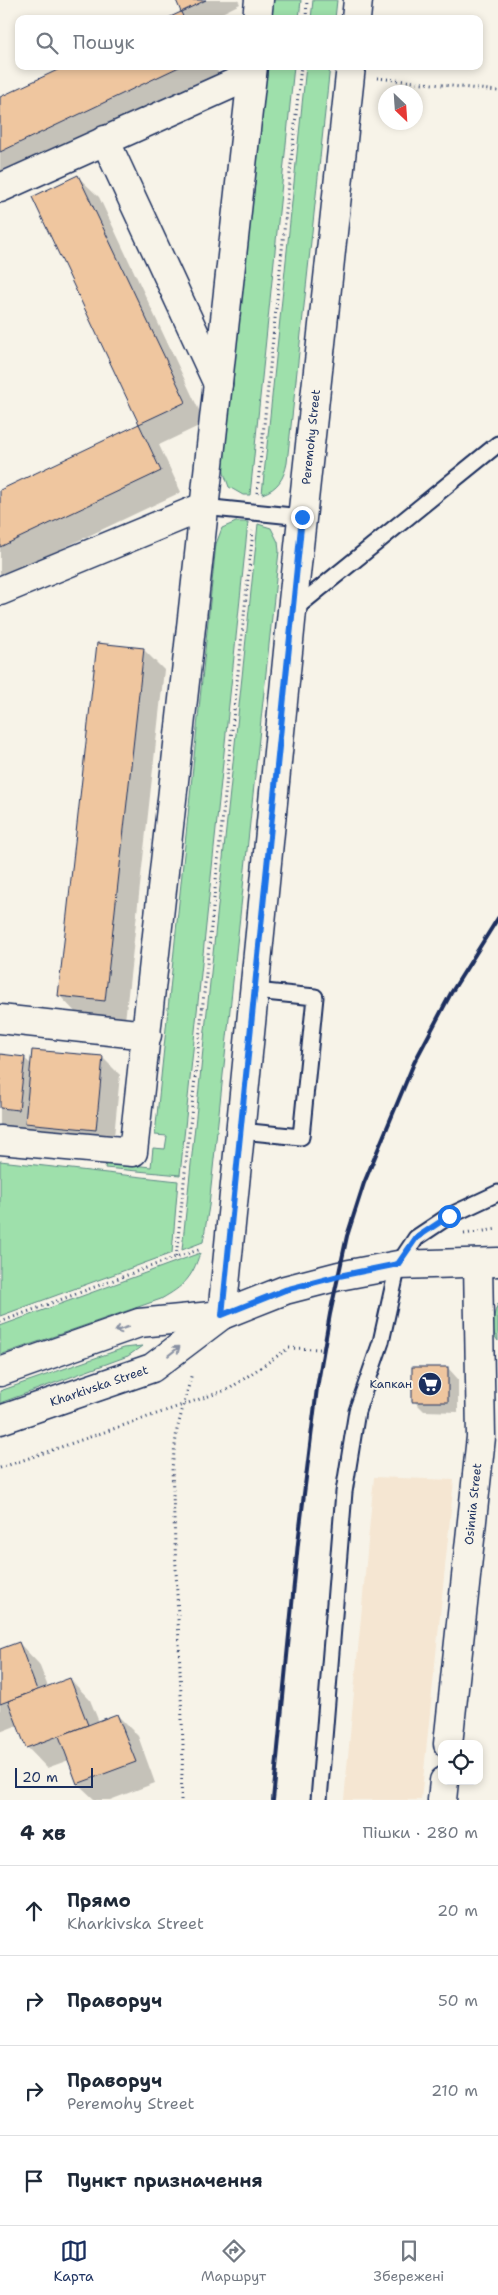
<!DOCTYPE html>
<html lang="uk">
<meta charset="utf-8">
<style>
body{margin:0;font-family:"Shantell Sans",sans-serif;background:#f2f2f3;color:#1f2937}
.controls{position:absolute;right:15px;bottom:15px;display:grid;overflow:hidden;border-radius:10px;box-shadow:0 2px 8px #0003}
.controls button{width:45px;height:45px;display:grid;place-items:center;padding:0;border:0;border-bottom:1px solid #e0e1e3;background:#fff;color:#1f2937;font:25px sans-serif}
.compass{position:absolute;left:378px;top:85px;width:45px;height:45px;border-radius:50%;background:#fff;box-shadow:0 2px 8px #0003;rotate:155deg}
.scale{position:absolute;left:15px;bottom:12px;width:78px;box-sizing:border-box;padding-left:5px;border:2px solid #1b2f5e;border-top:0;font-size:14px;line-height:18px;white-space:nowrap;color:#1b2f5e;-webkit-text-stroke:4px #f7f3e8;paint-order:stroke}
.stop{position:absolute;width:15px;height:15px;margin:-11px;border:4px solid #1a73e8;border-radius:50%;background:#fff}
.stop.end{background:#1a73e8;border-color:#fff;box-shadow:0 1px 5px #0008}
.list{margin:0;padding:0;list-style:none}
h2{display:flex;justify-content:space-between;align-items:center;height:65px;margin:0;padding:0 20px;font-size:21px}
h2 small{font-size:16px;font-weight:400;color:#747a83}
.list li{display:grid;grid-template-columns:32px 1fr auto;gap:15px;align-items:center;box-sizing:border-box;height:90px;padding:0 20px;border-top:1px solid #e0e1e3}
.list b{display:block;font-size:19px;white-space:nowrap}
.list p{margin:0;font-size:16px;white-space:nowrap;color:#747a83}
.list em{font-size:16px;font-style:normal;color:#747a83}
.icon{flex:none;width:28px;height:28px;fill:none;stroke:currentColor;stroke-width:2;stroke-linecap:round;stroke-linejoin:round}
.map{position:relative;flex:none;width:498px;height:1800px;overflow:hidden}
.search{position:absolute;background:#fff;box-shadow:0 2px 8px #0003;left:15px;right:15px;top:15px;height:55px;display:flex;align-items:center;gap:12px;box-sizing:border-box;padding:0 18px;border-radius:10px;color:#747a83;font-size:19px}
.sheet{height:425px;background:#fff}
nav{display:flex;justify-content:space-around;align-items:center;box-sizing:border-box;height:70px;border-top:1px solid #e0e1e3;background:#fff;font-size:14px;color:#747a83}
nav a{display:grid;justify-items:center;gap:2px}
nav .on{color:#1b2f5e}
.map>svg:first-child{display:block}
.built{fill:#f5e6d2}
.green{fill:#9ee0ab;stroke:#5c8884}
.shadow{fill:#0003}
.building{fill:#efc69f;stroke:#1b2f5e}
.lines{fill:none;stroke-linecap:round;stroke-linejoin:round}
.lane-casing{stroke:#1b2f5e;stroke-width:19}
.street-casing{stroke:#1b2f5e;stroke-width:31}
.secondary-casing{stroke:#1b2f5e;stroke-width:31}
.path{stroke:#1b2f5e;stroke-width:3;stroke-dasharray:1 4;stroke-linecap:butt}
.lane{stroke:#f7f3e8;stroke-width:15}
.street{stroke:#f7f3e8;stroke-width:28}
.secondary{stroke:#f7f3e8;stroke-width:28}
.rail{stroke:#1b2f5e;stroke-width:4}
.oneway{stroke:#8991a3}
.route{stroke:#1a73e8;stroke-width:6}
.labels{text-anchor:middle;dominant-baseline:central;stroke-width:4;stroke-linejoin:round;paint-order:stroke}
.street-label{font-size:12px;fill:#1b2f5e;stroke:#f7f3e8}
.poi-label{font-size:12px;fill:#1b2f5e;stroke:#f7f3e8;text-anchor:end}
</style>
<div class="map">
<svg width="498" height="1800" viewBox="0 0 498 1800">
<rect width="100%" height="100%" fill="#f7f3e8"/>
<filter id="ink" filterUnits="userSpaceOnUse"><feTurbulence type="fractalNoise" baseFrequency=".02" numOctaves="2"/><feDisplacementMap in="SourceGraphic" scale="10" xChannelSelector="R" yChannelSelector="G"/><feConvolveMatrix kernelMatrix="1 2 1 2 8 2 1 2 1" color-interpolation-filters="sRGB"/></filter>
<g filter="url(#ink)">
<!-- built -->
<polygon class="built" points="374,1477 454,1480 421,1800 344,1800"/>
<!-- green -->
<g class="green">
<polygon points="272,0 301,0 299,19 270,19"/>
<polygon points="313,0 337,0 335,19 311,19"/>
<polygon points="265,66 294,66 250,495 243,495 229,487 224,473 223,462"/>
<path d="M306 66H330L287 463C284 478 278 489 262 494Z"/>
<polygon points="236,522 248,522 180,1175 105,1168 106,1162 151,1167 153,1148 165,1149 167,1136 155,1135 216,544 222,528"/>
<polygon points="258,524 271,528 278,542 279,551 209,1206 203,1242 182,1250"/>
<polygon points="0,1161 178,1181 172,1253 0,1316"/>
<path d="M200 1253C192 1278 184 1286 161 1299L0 1355V1326Z"/>
<path d="M498 1304V1341C490 1331 493 1315 498 1304Z"/>
<polygon points="142,1346 128,1356 0,1403 0,1391 124,1348"/>
</g>
<!-- shadow -->
<g class="shadow">
<polygon points="177,0 238,0 240,4 210,19 169,19 183,12"/>
<polygon points="69,66 215,66 219,74 0,177 0,99"/>
<polygon points="78,177 99,197 205,423 159,445 181,492 0,578 0,491 141,424 33,198"/>
<polygon points="143,649 164,670 125,1021 80,1017 60,996"/>
<polygon points="0,1055 24,1058 32,1065 103,1058 120,1075 113,1147 43,1140 32,1129 0,1126"/>
<polygon points="448,1368 458,1379 458,1412 424,1411 414,1401"/>
<polygon points="19,1643 39,1664 48,1687 70,1679 90,1700 99,1722 117,1715 138,1736 155,1783 110,1800 95,1800 78,1784 69,1760 47,1768 27,1747 18,1725 0,1732 0,1650"/>
</g>
<!-- building -->
<g class="building">
<polygon points="176,0 206,0 181,12"/>
<polygon points="181,12 184,19 166,19"/>
<polygon points="66,66 181,66 0,152 0,97"/>
<polygon points="78,175 186,402 139,424 32,197"/>
<polygon points="139,424 161,471 0,547 0,490"/>
<polygon points="97,643 144,648 105,1001 58,996"/>
<polygon points="32,1050 103,1056 96,1130 25,1123"/>
<polygon points="0,1054 25,1057 19,1110 0,1108"/>
<rect x="412" y="1367" width="36" height="35"/>
<polygon points="19,1642 37,1690 0,1704 0,1649"/>
<polygon points="70,1678 88,1725 26,1748 8,1701"/>
<polygon points="117,1714 136,1762 77,1784 59,1736"/>
</g>
<g class="lines">
<!-- lane casing -->
<g class="lane-casing">
<g id="lane">
<polyline points="203,507 302,517"/>
<polyline points="292,611 498,444"/>
<polyline points="240,1131 301,1137 315,997 255,991"/>
<polyline points="319,1800 344,1492 357,1411 381,1342 398,1265 416,1238 449,1216 498,1193"/>
</g>
</g>
<!-- street casing -->
<g class="street-casing">
<g id="street">
<polyline points="257,19 259,0"/>
<polyline points="356,19 358,0"/>
<polyline points="105,140 218,384"/>
<polyline points="0,188 252,75"/>
<polyline points="0,591 203,507"/>
<polyline points="0,1019 147,1035"/>
<polyline points="0,1140 133,1152 253,66"/>
<polyline points="222,1315 292,611 351,66"/>
<polyline points="448,1744 481,1437 478,1263"/>
<polyline points="442,1800 444,1781"/>
</g>
</g>
<!-- secondary casing -->
<g class="secondary-casing">
<g id="secondary">
<polyline points="0,1372 139,1323 222,1315"/>
<polyline points="0,1420 152,1368 222,1315 285,1290 339,1276 398,1265 498,1262"/>
</g>
</g>
<!-- path -->
<g class="path">
<polyline points="306,19 307,0"/>
<polyline points="377,78 498,91"/>
<polyline points="257,493 301,66"/>
<polyline points="464,1234 498,1229"/>
<polyline points="176,1257 253,531"/>
<polyline points="0,1322 176,1257 202,1249"/>
<polyline points="0,1468 229,1389 289,1348 320,1349"/>
<polyline points="181,1800 183,1745 172,1468 177,1430 192,1373"/>
</g>
<!-- lane -->
<use href="#lane" class="lane"/>
<!-- street -->
<use href="#street" class="street"/>
<!-- secondary -->
<use href="#secondary" class="secondary"/>
<!-- rail -->
<polyline class="rail" points="273,1800 298,1543 317,1388 330,1314 347,1236 364,1183 414,1063 451,993 498,918"/>
</g>
<!-- one-way arrows -->
<defs><path id="oneway-shaft" d="M-6 0H5M1.5-3L5.5 0L1.5 3" fill="none" stroke-width="1.6" stroke-linecap="round" stroke-linejoin="round" transform="scale(1.25)"/></defs>
<g class="oneway">
<use href="#oneway-shaft" transform="translate(122 1329) rotate(161)"/>
<use href="#oneway-shaft" transform="translate(174 1351) rotate(-38)"/>
</g>
</g>
<g class="lines" filter="url(#ink)">
<!-- route -->
<polyline class="route" points="302,517 222,1315 285,1290 339,1276 398,1264 416,1238 449,1216"/>
</g>
<!-- icons -->
<defs>
<g id="supermarket-disc" transform="scale(1.25)"><circle r="9.5" fill="#1b2f5e" stroke="#f7f3e8"/><path d="M-6-5.5h2.5l.6 2H6L4.5 2H-2.5L-4.4-4H-6ZM-1.5 3.2a1.3 1.3 0 1 0 .1 0ZM3 3.2a1.3 1.3 0 1 0 .1 0Z" fill="#fff"/></g>
</defs>
<g fill-rule="evenodd">
<use href="#supermarket-disc" x="430" y="1384"/>
</g>
<g class="labels">
<!-- street labels -->
<g class="street-label">
<text transform="translate(311 437) rotate(-84)">Peremohy Street</text>
<text transform="translate(99 1386) rotate(-19)">Kharkivska Street</text>
<text transform="translate(473 1504) rotate(-84)">Osinnia Street</text>
</g>
<!-- poi labels -->
<g class="poi-label">
<text x="412" y="1384">Капкан</text>
</g>
</g>
</svg>
<div class="controls">
<button><svg class="icon" aria-label="locate" viewBox="0 0 24 24"><circle cx="12" cy="12" r="6"/><path d="M12 2v4M12 18v4M2 12h4M18 12h4"/></svg></button>
</div>
<svg class="compass" viewBox="-18 -18 36 36"><path d="M0-13l5 13h-10z" fill="#e53935"/><path d="M0 13l5-13h-10z" fill="#747a83"/></svg>
<div class="scale">20 m</div>
<div class="stop" style="left:449px;top:1216px"></div>
<div class="stop end" style="left:302px;top:517px"></div>
<div class="search"><svg class="icon" aria-label="search" viewBox="0 0 24 24"><circle cx="10" cy="10" r="6"/><path d="M15 15l6 6"/></svg>Пошук</div>
</div>
<section class="sheet">
<h2>4 хв<small>Пішки · 280 m</small></h2>
<ul class="list">
<li><svg class="icon" aria-label="ahead" viewBox="0 0 24 24"><path d="M12 20V5M6 11l6-6 6 6"/></svg><div><b>Прямо</b><p>Kharkivska Street</p></div><em>20 m</em></li>
<li><svg class="icon" aria-label="right" viewBox="0 0 24 24"><path d="M7 20v-9h11M14 6l5 5-5 5"/></svg><div><b>Праворуч</b></div><em>50 m</em></li>
<li><svg class="icon" aria-label="right" viewBox="0 0 24 24"><path d="M7 20v-9h11M14 6l5 5-5 5"/></svg><div><b>Праворуч</b><p>Peremohy Street</p></div><em>210 m</em></li>
<li><svg class="icon" aria-label="arrive" viewBox="0 0 24 24"><path d="M6 21V4h12l-3 4 3 4H6"/></svg><div><b>Пункт призначення</b></div></li>
</ul>
</section>
<nav>
<a class="on"><svg class="icon" aria-label="map" viewBox="0 0 24 24"><path d="M3 6l6-2 6 2 6-2v14l-6 2-6-2-6 2zM9 4v14M15 6v14"/></svg>Карта</a>
<a><svg class="icon" aria-label="directions" viewBox="0 0 24 24"><path d="M12 3l9 9-9 9-9-9zM9 14v-3h6M13 9l2 2-2 2"/></svg>Маршрут</a>
<a><svg class="icon" aria-label="saved" viewBox="0 0 24 24"><path d="M7 4h10v16l-5-4-5 4z"/></svg>Збережені</a>
</nav>
